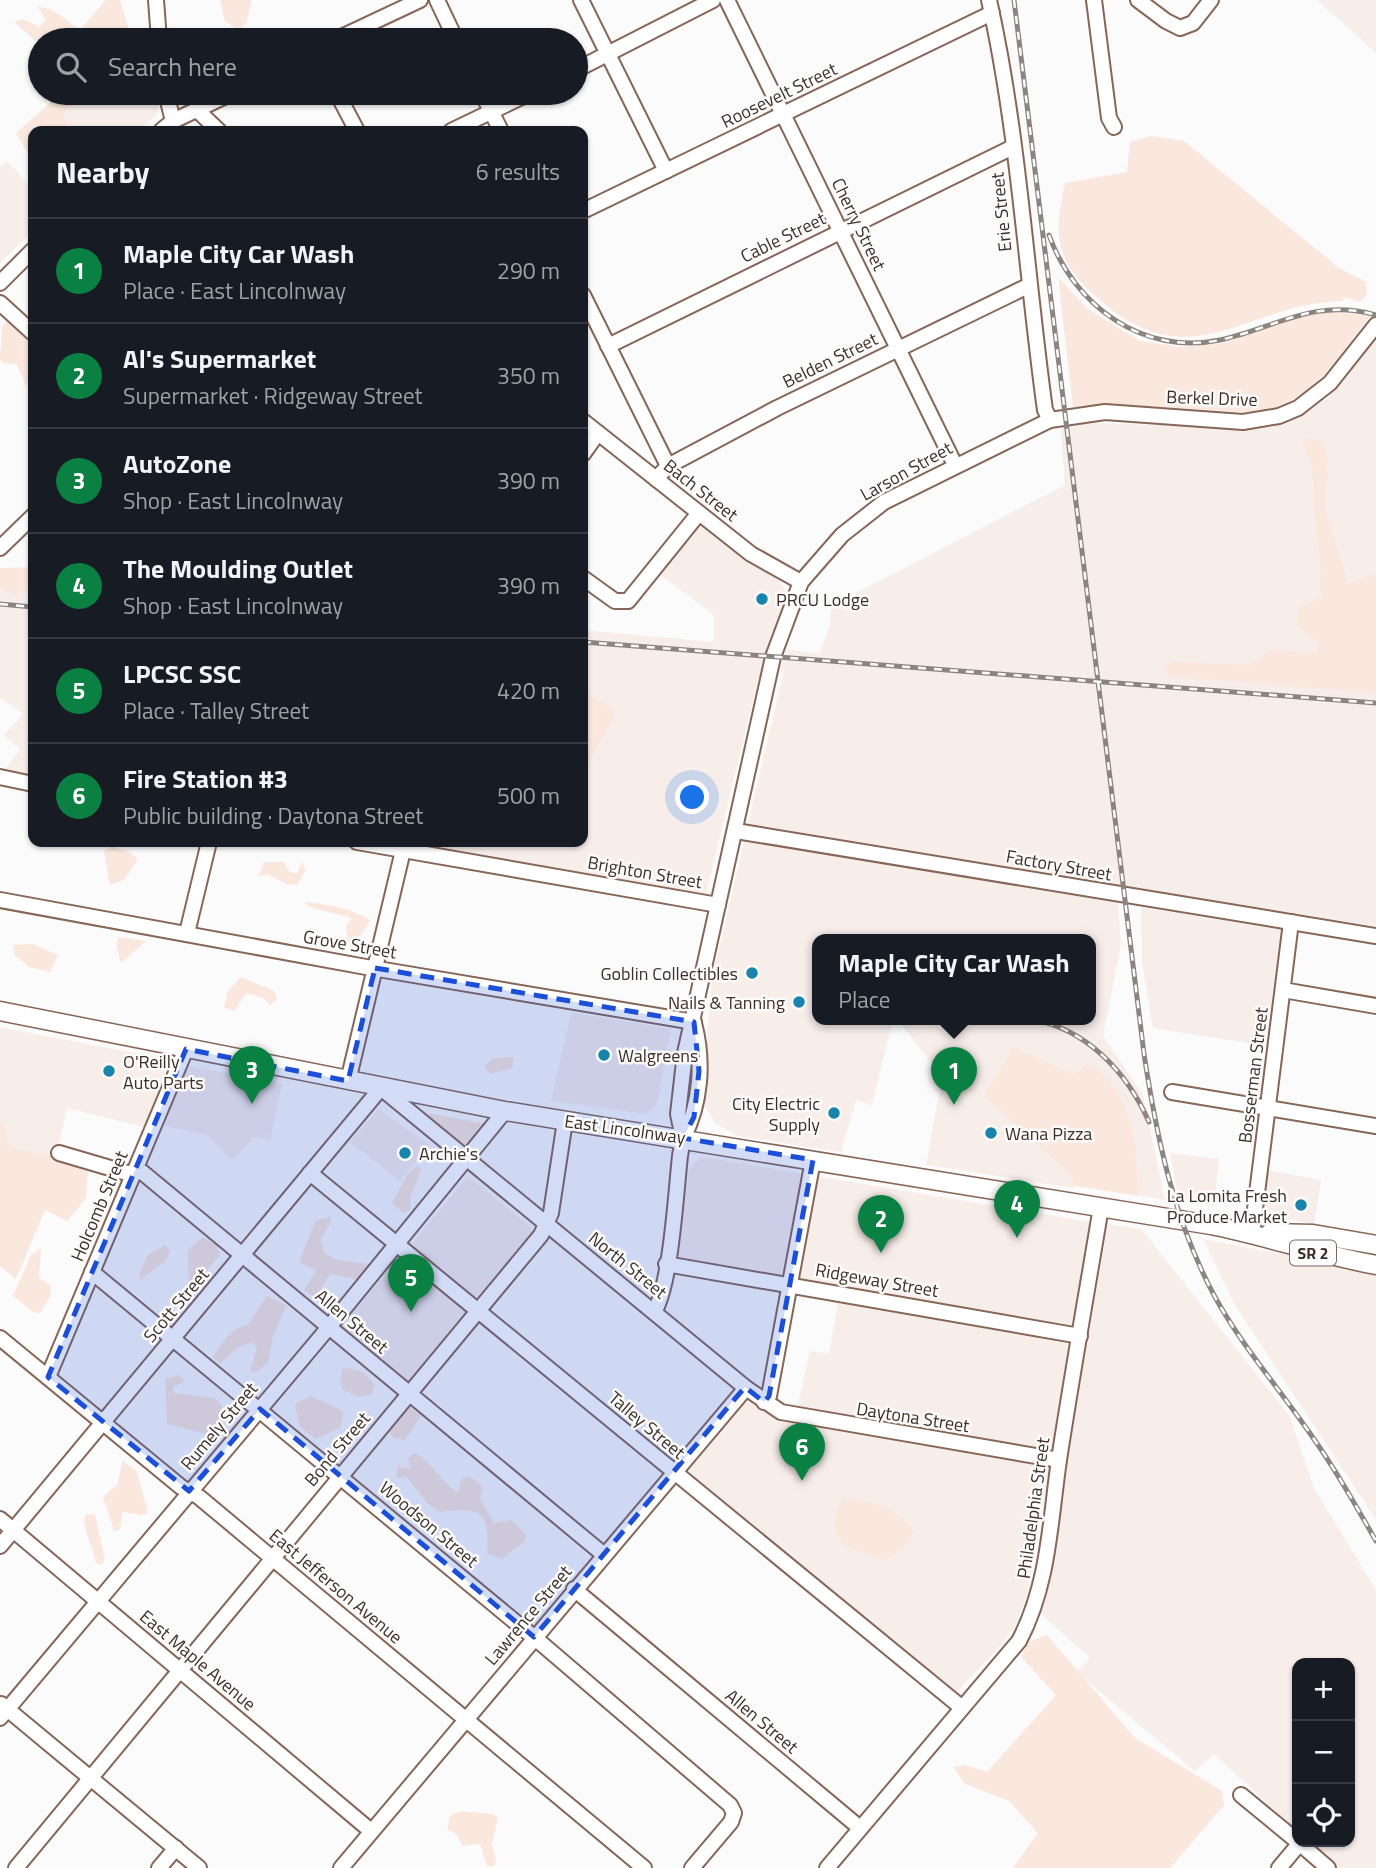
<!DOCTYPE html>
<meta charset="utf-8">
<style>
body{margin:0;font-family:"Titillium Web",sans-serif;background:#20242c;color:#f1f3f6}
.controls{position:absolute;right:21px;bottom:21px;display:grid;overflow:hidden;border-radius:14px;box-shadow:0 2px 5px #0004}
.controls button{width:63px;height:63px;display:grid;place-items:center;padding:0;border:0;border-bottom:2px solid #363941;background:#171b24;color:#f1f3f6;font:35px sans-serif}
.you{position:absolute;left:693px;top:798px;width:24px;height:24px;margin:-18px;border:5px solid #fff;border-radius:50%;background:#1a73e8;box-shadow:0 0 0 10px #1a73e833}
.badge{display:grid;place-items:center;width:46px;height:46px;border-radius:50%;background:#0b8043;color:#fff;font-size:23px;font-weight:700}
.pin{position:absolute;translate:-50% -58px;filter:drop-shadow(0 2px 4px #0008)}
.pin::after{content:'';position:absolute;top:37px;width:24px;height:21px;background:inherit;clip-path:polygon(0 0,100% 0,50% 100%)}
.popup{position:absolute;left:812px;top:934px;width:284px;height:91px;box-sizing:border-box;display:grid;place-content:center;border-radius:14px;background:#171b24;filter:drop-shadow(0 2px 5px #0005);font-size:23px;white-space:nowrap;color:#9ea1a6}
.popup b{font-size:26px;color:#f1f3f6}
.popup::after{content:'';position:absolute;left:50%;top:100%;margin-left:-14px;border:14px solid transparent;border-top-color:#171b24}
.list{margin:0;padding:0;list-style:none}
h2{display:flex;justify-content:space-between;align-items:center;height:91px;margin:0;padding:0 28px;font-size:30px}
h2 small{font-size:23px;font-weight:400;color:#9ea1a6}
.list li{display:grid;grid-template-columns:46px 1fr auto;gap:21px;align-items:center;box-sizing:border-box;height:105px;padding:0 28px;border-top:2px solid #363941}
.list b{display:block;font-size:26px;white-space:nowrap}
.list p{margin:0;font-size:23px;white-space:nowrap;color:#9ea1a6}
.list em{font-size:23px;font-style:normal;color:#9ea1a6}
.icon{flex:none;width:38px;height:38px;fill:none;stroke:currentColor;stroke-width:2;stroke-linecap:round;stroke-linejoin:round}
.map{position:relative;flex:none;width:1376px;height:1868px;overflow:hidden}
.search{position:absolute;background:#171b24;box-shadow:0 2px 5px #0004;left:28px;top:28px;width:560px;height:77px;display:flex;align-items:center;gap:18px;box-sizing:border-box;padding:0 24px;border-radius:38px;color:#9ea1a6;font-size:26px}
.panel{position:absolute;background:#171b24;box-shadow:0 2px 5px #0004;left:28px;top:126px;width:560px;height:721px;border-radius:14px}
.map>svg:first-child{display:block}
.built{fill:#f7eeea}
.green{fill:#fae7dd}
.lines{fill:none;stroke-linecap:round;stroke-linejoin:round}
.minor-casing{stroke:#866657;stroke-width:18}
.major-casing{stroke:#866657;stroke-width:21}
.minor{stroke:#fff;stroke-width:14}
.major{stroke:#fff;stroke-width:18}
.rail-casing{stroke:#8c8480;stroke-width:5}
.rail{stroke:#fbfbfb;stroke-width:2.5;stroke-dasharray:8;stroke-linecap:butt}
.marked{fill:#1d4ed8;fill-opacity:0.2;stroke:#1d4ed8;stroke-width:5;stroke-dasharray:14 9;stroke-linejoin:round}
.poi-dot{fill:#1884ac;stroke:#fbfbfb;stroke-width:2.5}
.labels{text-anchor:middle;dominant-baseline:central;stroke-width:5;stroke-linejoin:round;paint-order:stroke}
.shield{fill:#fbfbfb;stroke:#766c67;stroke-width:2}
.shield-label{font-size:16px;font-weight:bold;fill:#3d2f28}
.street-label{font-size:18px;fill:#3d2f28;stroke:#fbfbfb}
.poi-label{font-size:18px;fill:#3d2f28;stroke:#fbfbfb;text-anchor:start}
</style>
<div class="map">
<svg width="1376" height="1868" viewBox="0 0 1376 1868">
<rect width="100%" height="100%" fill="#fbfbfb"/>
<!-- built -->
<g class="built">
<polygon points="1317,0 1376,0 1376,53 1350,29"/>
<polygon points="71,93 156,93 159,112 139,131 55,131"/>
<polygon points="7,161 33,190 33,231 0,263 0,167"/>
<polygon points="1376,338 1376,926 1117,887 1121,945 1103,1036 1143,1095 1165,1200 1075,1183 1074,1188 926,1165 942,1076 897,1019 1090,1019 1090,939 818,939 818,1019 893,1019 872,1105 856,1100 841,1152 737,1136 715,1123 705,1106 702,1092 712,979 783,674 780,670 786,649 819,654 830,625 831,606 1065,485 1060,422 1260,428 1297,416 1327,399"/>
<polygon points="700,522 779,579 787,595 764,680 758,679 706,894 406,842 583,842 583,630 714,642 714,615 658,573"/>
<polygon points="0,580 33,584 33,777 4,771 20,749 3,735 24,714 0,698"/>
<polygon points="1141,907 1281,930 1266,1046 1153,1028 1142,963"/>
<polygon points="571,1012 671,1029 657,1104 646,1114 551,1101"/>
<polygon points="0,1027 170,1060 172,1063 144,1127 67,1108 56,1158 3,1147 0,1142"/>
<polygon points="189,1066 282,1084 270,1140 254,1137 232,1161 207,1135 162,1125"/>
<polygon points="378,1109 430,1145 400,1181 350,1142"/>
<polygon points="1170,1153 1219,1159 1214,1207 1182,1198 1177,1190"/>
<polygon points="702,1157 1091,1222 1073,1325 677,1259 675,1256 689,1170"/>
<polygon points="1267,1170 1321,1180 1314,1224 1261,1215"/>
<polygon points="468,1176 534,1230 476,1298 411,1245"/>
<polygon points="1108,1224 1141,1229 1289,1415 1314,1488 1376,1590 1376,1868 1337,1868 1309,1842 1350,1842 1350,1663 1297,1663 1297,1831 1214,1754 1195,1771 1076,1672 1090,1658 1040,1613"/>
<polygon points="1203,1239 1376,1272 1376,1520 1236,1307"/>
<polygon points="400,1257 465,1311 408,1382 341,1327"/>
<polygon points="839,1298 1059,1334 1070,1343 1029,1589 1015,1626 1003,1643 956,1693 688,1479 684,1473 737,1407 744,1403 752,1403 777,1420 794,1423 810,1351 829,1354"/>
</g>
<!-- green -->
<g class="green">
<polygon points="106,0 120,0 132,40 40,40 40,45 14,22 23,19 39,27 46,20 38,7 51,9 80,30"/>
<polygon points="220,0 252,0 246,24 237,29 225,21"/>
<polygon points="61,93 77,93 63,115 70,131 33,131 33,162 16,133"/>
<path d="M1151 136 1184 141 1339 268 1366 282 1367 295 1360 302 1343 297V301C1241 303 1191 385 1093 294 1054 259 1054 231 1065 183L1127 172 1130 142Z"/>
<path d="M1058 277 1088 309 1140 341 1181 347 1224 343 1299 317 1325 312 1371 315C1348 344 1327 379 1295 398 1260 419 1219 410 1180 408 1145 406 1108 404 1073 407Z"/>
<polygon points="8,319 18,326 33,351 33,388 26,386 17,365 3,363 0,359 2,327"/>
<path d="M1307 438 1322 441 1328 460 1324 506 1348 583 1376 574V693L1168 676 1165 666 1173 662 1249 665 1270 650 1317 653 1319 644 1297 625 1299 608 1321 597C1322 569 1317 542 1315 514 1313 487 1318 469 1302 445Z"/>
<polygon points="33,567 33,587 16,596 0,587 0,568"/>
<polygon points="583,692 611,707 614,716 586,767 583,766"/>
<polygon points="111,846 129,852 138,859 124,880 110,885 104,852"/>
<polygon points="264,862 284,862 289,872 297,873 302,862 306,870 297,885 286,884 268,874 258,877"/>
<path d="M304 902C328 904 350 908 370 920L361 935 348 943 346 926 352 918 309 907Z"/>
<polygon points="118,937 146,941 121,963 116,945"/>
<polygon points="33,944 58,955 50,972 29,967 14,954 13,945"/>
<polygon points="241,977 274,991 277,999 270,1005 263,998 246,993 234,1011 224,1007 228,991"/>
<path d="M1013 1047 1076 1075 1087 1063C1134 1092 1136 1145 1139 1196L1075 1186 1070 1174 984 1096Z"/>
<polygon points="514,1057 512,1068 490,1074 484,1066 494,1058"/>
<polygon points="429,1113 485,1124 485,1126 466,1148 428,1119"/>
<polygon points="0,1122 4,1125 7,1141 12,1148 80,1161 88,1171 86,1198 67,1221 45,1210 16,1279 0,1266"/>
<polygon points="416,1166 421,1169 411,1195 410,1210 403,1213 392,1203 406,1177"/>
<polygon points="330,1217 331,1222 321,1239 324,1253 336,1260 371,1264 359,1280 330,1274 315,1298 304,1290 316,1271 299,1262 315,1221"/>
<polygon points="203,1237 217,1246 220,1255 189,1291 188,1250"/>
<polygon points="165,1245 170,1250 167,1259 141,1280 139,1274 148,1255"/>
<polygon points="41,1248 39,1278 51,1286 50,1297 40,1313 33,1312 13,1296 31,1255"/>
<path d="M267 1296 286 1305 273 1337 268 1363 256 1372 250 1371 257 1347 252 1342 237 1348 220 1364 213 1357C223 1341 230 1329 248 1325Z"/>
<polygon points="343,1367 363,1372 374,1384 372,1394 360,1397 343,1390 340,1380"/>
<polygon points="179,1375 185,1382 174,1386 173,1393 214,1398 221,1404 223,1428 207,1434 167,1424 165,1379"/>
<polygon points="311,1396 343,1411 341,1427 316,1439 299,1426 295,1404"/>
<polygon points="409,1407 421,1416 405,1440 394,1438 388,1432"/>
<path d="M414 1453C431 1459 442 1484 459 1493L461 1479 469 1476 483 1487 480 1498 494 1523 511 1520 526 1534 524 1542 502 1559 487 1553C490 1509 478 1507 439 1512L427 1503 406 1476 396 1478 398 1466 410 1469 408 1458Z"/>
<polygon points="122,1460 137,1471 148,1513 141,1515 123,1512 120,1530 114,1531 103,1497 118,1484"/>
<path d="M844 1498C871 1500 899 1507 914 1532L902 1549 885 1560C874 1556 858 1553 848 1547 830 1534 833 1512 844 1498Z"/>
<path d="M95 1514 105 1560 101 1565 96 1563C93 1546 82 1531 85 1515Z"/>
<polygon points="1047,1635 1135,1738 1222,1791 1224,1805 1170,1868 1013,1868 1038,1833 1009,1801 965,1784 953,1767 965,1765 987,1772 1056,1695 1022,1658 1026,1643"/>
<polygon points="460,1811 493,1814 498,1818 492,1843 496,1863 493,1866 487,1866 480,1844 463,1846 456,1834 447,1829 450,1816"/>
</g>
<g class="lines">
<!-- minor casing -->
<g class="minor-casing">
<g id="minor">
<polyline points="156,0 159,40"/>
<polyline points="437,0 456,40"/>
<polyline points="581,0 666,171"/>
<polyline points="727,0 955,465"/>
<path d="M989 0C1019 134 1026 273 1045 410L1050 420"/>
<polyline points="1094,0 1109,118 1114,127"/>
<polyline points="1138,0 1166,21 1180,28 1193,23 1211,0"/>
<polyline points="335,40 420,0"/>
<polyline points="576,70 713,0"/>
<polyline points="166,93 173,121"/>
<polyline points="337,93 357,131"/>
<polyline points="482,93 501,131"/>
<polyline points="197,110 219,131"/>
<polyline points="161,131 173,121 232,93"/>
<polyline points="451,131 530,93"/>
<polyline points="583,211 992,13"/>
<polyline points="0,283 33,250"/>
<polyline points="583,295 668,466"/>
<polyline points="0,303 33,333"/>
<polyline points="608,346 1013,147"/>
<polyline points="583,421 751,554 801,582"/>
<polyline points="583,454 598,433"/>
<polyline points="656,479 668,466 777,408 1028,286"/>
<polyline points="0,548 33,516"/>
<polyline points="583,578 615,601 628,601 699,513"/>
<polyline points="0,777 33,784"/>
<polyline points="736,831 1376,936"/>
<polyline points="357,842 718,905"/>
<polyline points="0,900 366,967 694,1022"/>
<polyline points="187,933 209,842"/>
<polyline points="1283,990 1376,1006"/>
<polyline points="348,1081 405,842"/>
<polyline points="1172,1092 1376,1126"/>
<path d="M683 1138C701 1104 704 1061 694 1023"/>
<polyline points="59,1153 127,1173 142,1172 603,1554"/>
<polyline points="310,1173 961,1707"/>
<polyline points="1252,1233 1291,922"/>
<polyline points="666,1264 1080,1336"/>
<polyline points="92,1272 542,1644 730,1805 734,1813 731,1822 692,1868"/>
<path d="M654 1312C671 1285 676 1191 680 1156L683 1138 678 1114 685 1053 773 657 801 582 842 535 884 502 1050 420 1105 412 1243 422 1279 416 1298 408 1330 383 1376 325"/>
<polyline points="0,1338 181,1487 199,1497 644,1868"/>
<polyline points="48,1377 186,1049"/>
<polyline points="764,1402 769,1396 813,1160"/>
<polyline points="0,1519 371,1831"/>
<polyline points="0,1546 381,1088 746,1388 781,1412 1059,1460"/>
<polyline points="574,1589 860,1828"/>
<polyline points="1,1704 199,1868"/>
<polyline points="0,1718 329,1327 505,1111"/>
<polyline points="1241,1795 1297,1841"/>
<polyline points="1298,1842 1328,1868"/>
<polyline points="16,1868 541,1235 551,1213 565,1121"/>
<polyline points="159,1868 176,1848"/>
<polyline points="341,1868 746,1388"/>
<path d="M827 1868 1019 1641C1049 1584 1050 1522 1059 1460 1072 1375 1087 1291 1101 1207"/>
<polyline points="1279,1868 1300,1843"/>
</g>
</g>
<!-- major casing -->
<g class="major-casing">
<g id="major">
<path d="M0 1011 505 1111 1211 1225C1267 1236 1320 1255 1376 1265"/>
<polyline points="1270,1233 1313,1234 1376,1245"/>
</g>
</g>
<!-- minor -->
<use href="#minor" class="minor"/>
<!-- major -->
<use href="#major" class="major"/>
<!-- rail casing -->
<g class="rail-casing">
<g id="rail">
<path d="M1014 0 1144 1054C1157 1139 1174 1221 1215 1297 1242 1346 1278 1387 1309 1432 1334 1467 1355 1504 1376 1541"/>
<path d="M1049 235C1074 305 1142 356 1220 340 1278 327 1313 298 1376 315"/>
<polyline points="0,604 33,607"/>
<polyline points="583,642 1376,703"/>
<path d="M1030 1019C1086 1028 1127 1072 1149 1122"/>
</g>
</g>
<!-- rail -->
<use href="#rail" class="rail"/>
</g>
<!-- marked area -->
<path class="marked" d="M375 968 694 1022 699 1071 694 1117 683 1138 813 1160 769 1396 764 1402 745 1387 534 1637 260 1409 189 1491 48 1377 186 1049 348 1081Z"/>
<!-- markers -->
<g class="poi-dot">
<circle cx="762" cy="599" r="7"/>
<circle cx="752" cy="973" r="7"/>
<circle cx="799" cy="1002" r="7"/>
<circle cx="604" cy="1055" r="7"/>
<circle cx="109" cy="1071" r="7"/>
<circle cx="834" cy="1113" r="7"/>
<circle cx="991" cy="1133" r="7"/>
<circle cx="405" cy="1153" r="7"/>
<circle cx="1301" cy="1205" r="7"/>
</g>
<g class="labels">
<!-- shield labels -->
<rect class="shield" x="1290" y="1240.5" width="46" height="25" rx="5"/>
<g class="shield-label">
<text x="1313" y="1253">SR 2</text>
</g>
<!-- street labels -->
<g class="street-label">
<text transform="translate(779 95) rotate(-26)">Roosevelt Street</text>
<text transform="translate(1001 212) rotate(-96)">Erie Street</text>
<text transform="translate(859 224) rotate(64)">Cherry Street</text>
<text transform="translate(783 237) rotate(-26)">Cable Street</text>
<text transform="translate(830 360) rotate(-26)">Belden Street</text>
<text transform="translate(1212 398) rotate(2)">Berkel Drive</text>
<text transform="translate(906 471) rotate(-29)">Larson Street</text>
<text transform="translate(701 490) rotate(38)">Bach Street</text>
<text transform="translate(1059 865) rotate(10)">Factory Street</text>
<text transform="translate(645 872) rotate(10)">Brighton Street</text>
<text transform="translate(350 944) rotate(10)">Grove Street</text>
<text transform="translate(1253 1075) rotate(-83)">Bosserman Street</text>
<text transform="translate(625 1129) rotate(8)">East Lincolnway</text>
<text transform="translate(99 1206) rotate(-67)">Holcomb Street</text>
<text transform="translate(628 1265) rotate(39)">North Street</text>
<text transform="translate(877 1280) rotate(10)">Ridgeway Street</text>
<text transform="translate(176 1305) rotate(-50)">Scott Street</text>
<text transform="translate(352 1321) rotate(40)">Allen Street</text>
<text transform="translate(913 1417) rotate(9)">Daytona Street</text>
<text transform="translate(647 1425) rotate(40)">Talley Street</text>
<text transform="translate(219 1426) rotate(-50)">Rumely Street</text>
<text transform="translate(337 1449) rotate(-50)">Bond Street</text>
<text transform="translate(1033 1508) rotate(-82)">Philadelphia Street</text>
<text transform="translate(429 1524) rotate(40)">Woodson Street</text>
<text transform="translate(336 1586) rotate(40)">East Jefferson Avenue</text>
<text transform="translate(528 1615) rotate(-50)">Lawrence Street</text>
<text transform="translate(198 1660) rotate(40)">East Maple Avenue</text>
<text transform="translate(762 1721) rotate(40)">Allen Street</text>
</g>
<!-- poi labels -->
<g class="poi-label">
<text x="776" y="599">PRCU Lodge</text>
<text x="738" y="973" text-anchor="end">Goblin Collectibles</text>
<text x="785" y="1002" text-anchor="end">Nails &amp; Tanning</text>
<text x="618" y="1055">Walgreens</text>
<text x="123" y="1061">O'Reilly<tspan x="123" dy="21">Auto Parts</tspan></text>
<text x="820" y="1103" text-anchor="end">City Electric<tspan x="820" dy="21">Supply</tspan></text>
<text x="1005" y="1133">Wana Pizza</text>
<text x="419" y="1153">Archie's</text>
<text x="1287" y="1195" text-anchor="end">La Lomita Fresh<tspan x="1287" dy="21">Produce Market</tspan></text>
</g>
</g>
</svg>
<div class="controls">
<button>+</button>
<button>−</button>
<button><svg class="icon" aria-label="locate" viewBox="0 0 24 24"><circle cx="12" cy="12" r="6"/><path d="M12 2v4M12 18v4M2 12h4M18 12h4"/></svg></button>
</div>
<div class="you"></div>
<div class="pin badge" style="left:954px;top:1105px">1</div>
<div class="popup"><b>Maple City Car Wash</b>Place</div>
<div class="pin badge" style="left:881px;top:1253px">2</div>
<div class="pin badge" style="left:252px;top:1104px">3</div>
<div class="pin badge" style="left:1017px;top:1238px">4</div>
<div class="pin badge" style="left:411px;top:1312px">5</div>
<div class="pin badge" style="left:802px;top:1481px">6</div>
<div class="search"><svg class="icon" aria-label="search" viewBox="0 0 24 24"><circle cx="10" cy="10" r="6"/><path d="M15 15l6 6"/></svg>Search here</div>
<section class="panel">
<h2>Nearby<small>6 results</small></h2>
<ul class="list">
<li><span class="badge">1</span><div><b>Maple City Car Wash</b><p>Place · East Lincolnway</p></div><em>290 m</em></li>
<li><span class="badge">2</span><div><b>Al's Supermarket</b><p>Supermarket · Ridgeway Street</p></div><em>350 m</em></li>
<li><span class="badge">3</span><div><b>AutoZone</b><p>Shop · East Lincolnway</p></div><em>390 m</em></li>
<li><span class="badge">4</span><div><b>The Moulding Outlet</b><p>Shop · East Lincolnway</p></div><em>390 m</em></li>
<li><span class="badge">5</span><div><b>LPCSC SSC</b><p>Place · Talley Street</p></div><em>420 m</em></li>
<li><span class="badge">6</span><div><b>Fire Station #3</b><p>Public building · Daytona Street</p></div><em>500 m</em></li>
</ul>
</section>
</div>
